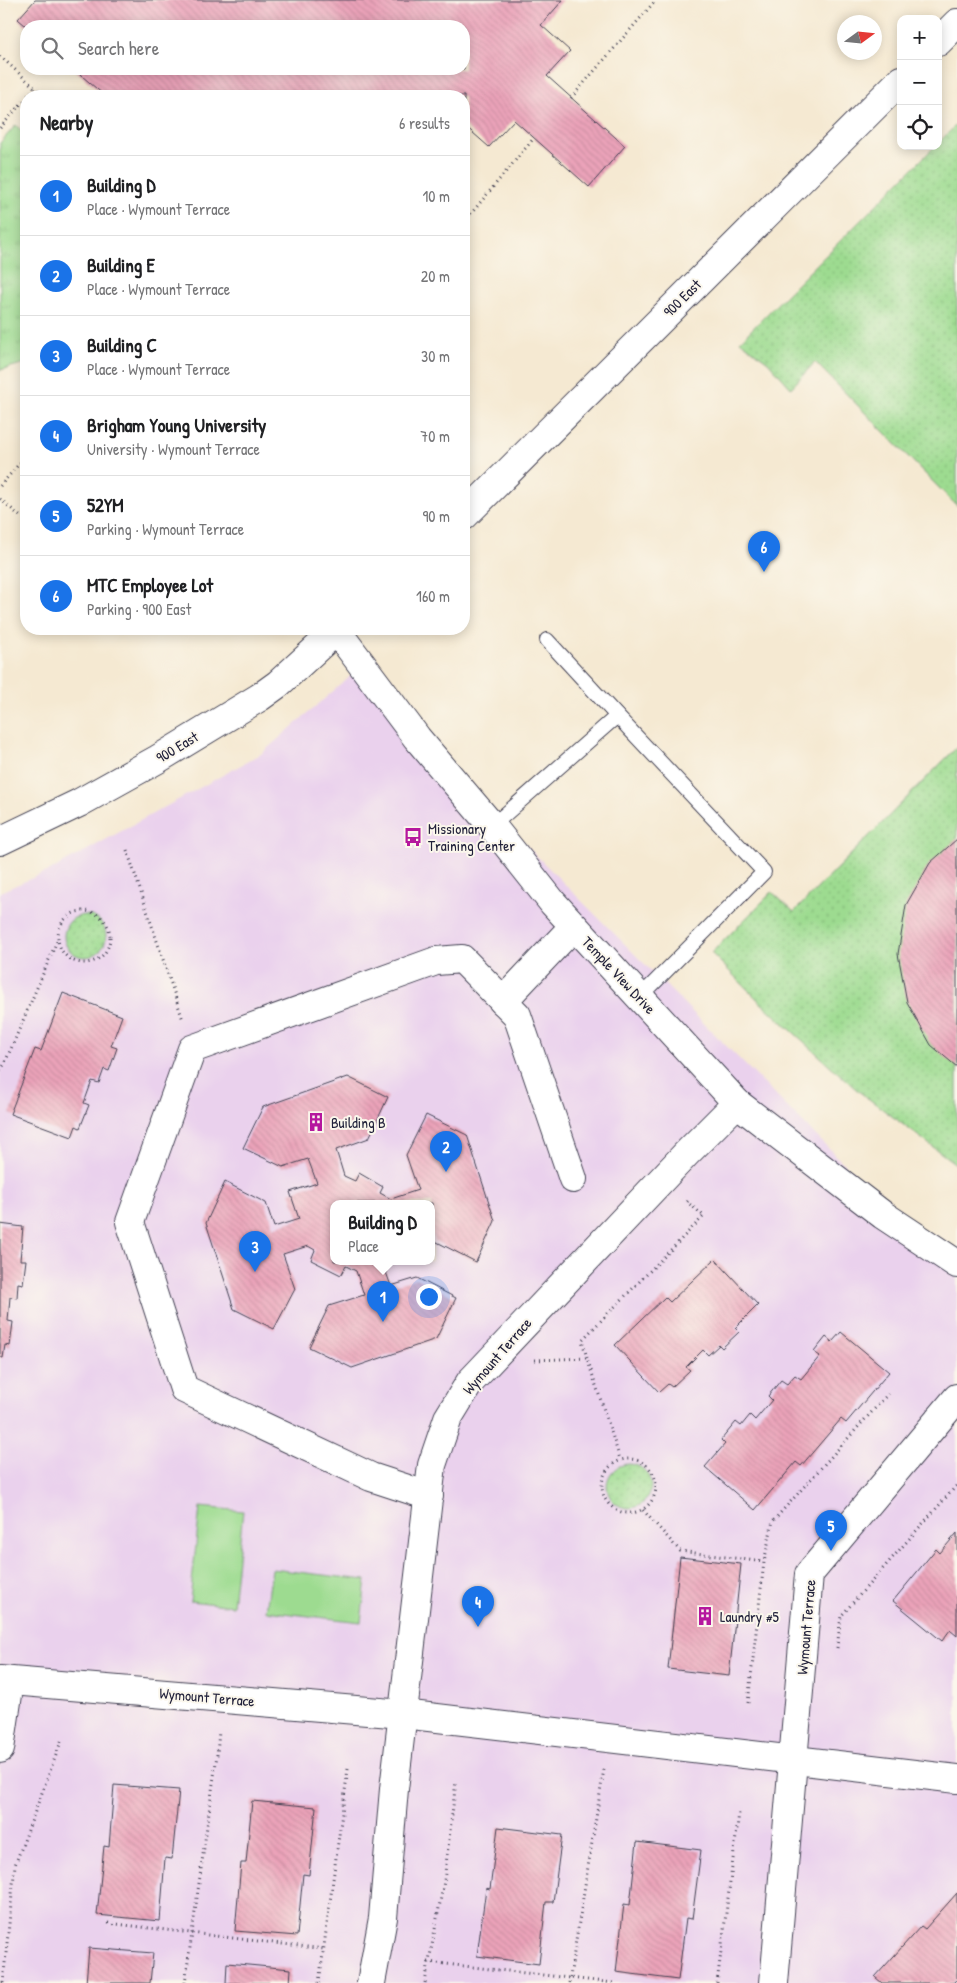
<!DOCTYPE html>
<meta charset="utf-8">
<style>
body{margin:0;font-family:"Patrick Hand",sans-serif;background:#f2f2f2;color:#202124}
.controls{position:absolute;right:15px;top:15px;display:grid;overflow:hidden;border-radius:10px;box-shadow:0 2px 12px #0003}
.controls button{width:45px;height:45px;display:grid;place-items:center;padding:0;border:0;border-bottom:1px solid #e0e0e0;background:#fff;color:#202124;font:25px sans-serif}
.compass{position:absolute;left:837px;top:15px;width:45px;height:45px;border-radius:50%;background:#fff;box-shadow:0 2px 12px #0003;rotate:75deg}
.you{position:absolute;left:428px;top:1296px;width:18px;height:18px;margin:-12px;border:4px solid #fff;border-radius:50%;background:#1a73e8;box-shadow:0 0 0 8px #1a73e833}
.badge{display:grid;place-items:center;width:32px;height:32px;border-radius:50%;background:#1a73e8;color:#fff;font-size:16px;font-weight:700}
.pin{position:absolute;translate:-50% -41px;filter:drop-shadow(0 1px 2px #0008)}
.pin::after{content:'';position:absolute;top:26px;width:18px;height:15px;background:inherit;clip-path:polygon(0 0,100% 0,50% 100%)}
.popup{position:absolute;left:330px;top:1200px;width:105px;height:65px;box-sizing:border-box;display:grid;place-content:center;border-radius:10px;background:#fff;filter:drop-shadow(0 1px 4px #0005);font-size:16px;white-space:nowrap;color:#757577}
.popup b{font-size:19px;color:#202124}
.popup::after{content:'';position:absolute;left:50%;top:100%;margin-left:-10px;border:10px solid transparent;border-top-color:#fff}
.list{margin:0;padding:0;list-style:none}
h2{display:flex;justify-content:space-between;align-items:center;height:65px;margin:0;padding:0 20px;font-size:21px}
h2 small{font-size:16px;font-weight:400;color:#757577}
.list li{display:grid;grid-template-columns:32px 1fr auto;gap:15px;align-items:center;box-sizing:border-box;height:80px;padding:0 20px;border-top:1px solid #e0e0e0}
.list b{display:block;font-size:19px;white-space:nowrap}
.list p{margin:0;font-size:16px;white-space:nowrap;color:#757577}
.list em{font-size:16px;font-style:normal;color:#757577}
.icon{flex:none;width:28px;height:28px;fill:none;stroke:currentColor;stroke-width:2;stroke-linecap:round;stroke-linejoin:round}
.map{position:relative;flex:none;width:957px;height:1983px;overflow:hidden}
.search{position:absolute;background:#fff;box-shadow:0 2px 12px #0003;left:20px;top:20px;width:450px;height:55px;display:flex;align-items:center;gap:12px;box-sizing:border-box;padding:0 18px;border-radius:20px;color:#757577;font-size:19px}
.panel{position:absolute;background:#fff;box-shadow:0 2px 12px #0003;left:20px;top:90px;width:450px;height:545px;border-radius:20px}
.map>svg:first-child{display:block}
.built{fill:#ead1ed;fill-rule:evenodd}
.grass{fill:url(#grass-tufts);stroke:#607e66}
.park{fill:url(#park-dots);stroke:#607e66}
.pitch{fill:#9ddb90;stroke:#607e66}
.building{fill:url(#building-back-hatch)}
.lines{fill:none;stroke-linecap:round;stroke-linejoin:round}
.lane-casing{stroke:#424052;stroke-width:16}
.street-casing{stroke:#424052;stroke-width:30}
.secondary-casing{stroke:#424052;stroke-width:30}
.path{stroke:#424052;stroke-width:3;stroke-dasharray:1 4;stroke-linecap:butt}
.lane{stroke:#fff;stroke-width:14}
.street{stroke:#fff;stroke-width:28}
.secondary{stroke:#fff;stroke-width:28}
.labels{text-anchor:middle;dominant-baseline:central;stroke-width:4;stroke-linejoin:round;paint-order:stroke}
.street-label{font-size:15px;fill:#22223b;stroke:#fbf7ec}
.poi-label{font-size:15px;fill:#22223b;stroke:#fbf7ec;text-anchor:start}
</style>
<div class="map">
<svg width="957" height="1983" viewBox="0 0 957 1983">
<defs>
<pattern id="grass-tufts" width="24" height="20" patternUnits="userSpaceOnUse" patternTransform="scale(1.25)"><rect width="24" height="20" fill="#9ddb90"/><path d="M3 7l-1-3M5 7V3M7 7l1-3M15 17l-1-3M17 17v-4M19 17l1-3" fill="none" stroke="#87bc7d"/></pattern>
<pattern id="park-dots" width="8" height="8" patternUnits="userSpaceOnUse" patternTransform="scale(1.25)"><rect width="8" height="8" fill="#9ddb90"/><path d="M2 2h.1M6 6h.1" fill="none" stroke="#87bc7d" stroke-width="1.8" stroke-linecap="round"/></pattern>
<pattern id="building-back-hatch" width="6" height="6" patternUnits="userSpaceOnUse" patternTransform="scale(1.25)"><rect width="6" height="6" fill="#eba3b9"/><path d="M-1 5l2 2M0 0l6 6M5-1l2 2" fill="none" stroke="#c98ca0"/></pattern>
</defs>
<rect width="100%" height="100%" fill="#fbf7ec"/>
<filter id="ink" filterUnits="userSpaceOnUse"><feTurbulence type="fractalNoise" baseFrequency=".02" numOctaves="2"/><feDisplacementMap in="SourceGraphic" scale="10" xChannelSelector="R" yChannelSelector="G"/><feConvolveMatrix kernelMatrix="1 2 1 2 8 2 1 2 1" color-interpolation-filters="sRGB"/></filter>
<filter id="wash" filterUnits="userSpaceOnUse"><feTurbulence type="fractalNoise" baseFrequency=".0096" numOctaves="4" result="noise"/><feDisplacementMap in="SourceGraphic" scale="20" xChannelSelector="R" yChannelSelector="G"/><feGaussianBlur stdDeviation="1.12" result="paint"/><feColorMatrix in="noise" values="0 0 0 0 0 0 0 0 0 0 0 0 0 0 0 0 0 1.4 0 .05"/><feComposite in="paint" operator="in"/></filter>
<g filter="url(#wash)">
<rect width="100%" height="100%" fill="#f5e9d2"/>
<!-- built -->
<path class="built" d="M354 673 946 1266 957 1272V1983H0V892L51 870 261 754ZM334 1203H432V1261H334Z"/>
<!-- grass -->
<polygon class="grass" points="16,125 26,136 26,363 0,370 0,143"/>
<!-- park -->
<g class="park">
<polygon points="957,124 957,506 815,362 791,388 768,362 740,341 935,146 938,146 938,143"/>
<polygon points="957,747 957,1165 857,1090 759,1001 711,953 772,892 794,912"/>
<circle cx="85" cy="936" r="21"/>
<circle cx="629" cy="1486" r="22"/>
</g>
<!-- pitch -->
<g class="pitch">
<polygon points="200,1507 243,1511 233,1606 190,1601"/>
<polygon points="272,1569 366,1580 361,1622 266,1611"/>
</g>
<g id="blocks">
<!-- building -->
<g class="building">
<polygon points="35,0 563,0 541,25 570,51 547,76 625,146 589,187 514,120 489,147 464,125 464,96 105,96 74,69 464,69 464,26 26,26 18,19"/>
<polygon points="957,839 957,1067 931,1045 907,1002 898,954 906,905 930,863"/>
<polygon points="63,993 122,1016 111,1046 117,1048 109,1071 104,1069 99,1083 92,1081 84,1103 89,1105 80,1128 76,1126 72,1137 10,1114 35,1049 41,1051"/>
<polygon points="348,1077 388,1097 369,1138 336,1150 344,1176 355,1181 359,1173 383,1187 380,1193 391,1199 418,1190 406,1155 426,1115 467,1135 495,1221 476,1262 435,1241 432,1232 432,1203 334,1203 334,1261 382,1261 391,1286 417,1278 456,1298 436,1339 352,1368 309,1347 329,1306 364,1295 356,1271 346,1266 341,1275 311,1260 315,1250 308,1246 283,1254 295,1289 274,1329 234,1309 206,1223 225,1182 266,1203 274,1227 299,1219 290,1192 317,1183 308,1159 283,1167 243,1148 263,1107"/>
<polygon points="0,1224 23,1227 20,1260 26,1260 23,1284 18,1283 17,1298 10,1297 8,1321 13,1322 10,1346 5,1345 3,1358 0,1357"/>
<polygon points="715,1259 758,1305 735,1328 739,1332 722,1348 719,1345 708,1355 703,1350 686,1367 690,1370 672,1387 668,1384 659,1392 615,1345 665,1297 670,1302"/>
<polygon points="841,1332 889,1372 846,1423 841,1419 801,1466 796,1462 755,1510 705,1467 725,1444 721,1440 736,1422 741,1426 750,1415 755,1420 772,1400 768,1396 781,1380 787,1384 795,1375 801,1379 820,1356 814,1352 826,1337 832,1342"/>
<polygon points="957,1533 957,1636 950,1630 942,1641 893,1601 936,1549 940,1553"/>
<polygon points="680,1557 741,1564 729,1676 668,1669"/>
<polygon points="114,1785 179,1790 172,1859 165,1858 160,1921 97,1915 104,1846 109,1847"/>
<polygon points="252,1801 316,1807 309,1875 303,1874 297,1936 235,1931 241,1863 246,1863"/>
<polygon points="498,1827 562,1835 553,1902 546,1902 539,1964 477,1956 486,1888 490,1889"/>
<polygon points="637,1842 701,1850 692,1919 686,1918 678,1980 616,1972 624,1904 630,1905"/>
<polygon points="957,1893 957,1979 953,1983 882,1983 875,1977 921,1926 925,1929"/>
<polygon points="89,1948 153,1953 150,1983 86,1983"/>
<polygon points="227,1963 291,1969 290,1983 226,1983"/>
</g>
</g>
</g>
<g filter="url(#ink)">
<use href="#blocks" fill-opacity="0" stroke="#424052" stroke-width="1"/>
<g class="lines">
<!-- lane casing -->
<g class="lane-casing">
<g id="lane">
<polyline points="547,640 617,716"/>
<polyline points="492,826 617,716 764,872 639,998"/>
</g>
</g>
<!-- street casing -->
<g class="street-casing">
<g id="street">
<polyline points="503,1001 574,926"/>
<polyline points="429,1496 371,1477 184,1389 130,1222 192,1049 436,961 462,959 517,1015 573,1179"/>
<polyline points="0,1680 403,1714 957,1779"/>
<polyline points="0,1749 10,1681"/>
<polyline points="371,1983 383,1918 394,1789 432,1465 448,1418 470,1382 686,1154 737,1103"/>
<polyline points="774,1983 809,1574 957,1398"/>
</g>
</g>
<!-- secondary casing -->
<g class="secondary-casing">
<g id="secondary">
<polyline points="938,42 957,23"/>
<polyline points="464,516 901,80"/>
<polyline points="336,630 417,738 492,826 553,903 737,1103 883,1215 957,1264"/>
<polyline points="0,841 79,803 158,759 260,697 278,684 338,629"/>
</g>
</g>
<!-- path -->
<g class="path">
<polyline points="0,56 44,96"/>
<polyline points="28,96 35,88"/>
<polyline points="571,98 656,0"/>
<polyline points="0,128 26,98"/>
<polyline points="464,222 534,138"/>
<polyline points="0,486 26,456"/>
<polyline points="0,499 21,517"/>
<polyline points="127,850 183,1020"/>
<circle cx="84" cy="937" r="26"/>
<polyline points="0,1070 4,1065 57,941"/>
<polyline points="587,1358 582,1340 704,1216 687,1202 689,1200"/>
<polyline points="535,1360 587,1358 620,1459"/>
<circle cx="629" cy="1486" r="27"/>
<polyline points="643,1510 680,1551 764,1562"/>
<polyline points="837,1648 841,1616 957,1485"/>
<polyline points="748,1703 764,1562 773,1521 888,1394"/>
<polyline points="108,1923 324,1949"/>
<polyline points="428,1962 614,1983"/>
<polyline points="3,1983 15,1865 62,1739"/>
<polyline points="185,1983 217,1755 219,1731"/>
<polyline points="319,1983 348,1769"/>
<polyline points="425,1983 444,1881 456,1781"/>
<polyline points="569,1983 604,1769"/>
<polyline points="717,1983 739,1813"/>
</g>
<!-- lane -->
<use href="#lane" class="lane"/>
<!-- street -->
<use href="#street" class="street"/>
<!-- secondary -->
<use href="#secondary" class="secondary"/>
</g>
</g>
<!-- icons -->
<defs>
<g id="bus-bare" transform="scale(1.5)"><path d="M-5-6H5V4H4V6H2V4H-2V6H-4V4H-5ZM-3.5-4V0h7V-4ZM-3.5 1.2v1.5H-2V1.2ZM2 1.2v1.5H3.5V1.2Z" fill="#b5179e" stroke="#fbf7ec" stroke-width="2.5" paint-order="stroke"/></g>
<g id="building-bare" transform="scale(1.5)"><path d="M-4-6H4V6H1V3H-1V6H-4ZM-2.5-4.3h1.7v1.8h-1.7ZM.8-4.3h1.7v1.8H.8ZM-2.5-1h1.7V.8h-1.7ZM.8-1h1.7V.8H.8Z" fill="#b5179e" stroke="#fbf7ec" stroke-width="2.5" paint-order="stroke"/></g>
</defs>
<g fill-rule="evenodd">
<use href="#bus-bare" x="413" y="837"/>
<use href="#building-bare" x="316" y="1122"/>
<use href="#building-bare" x="705" y="1616"/>
</g>
<g class="labels">
<!-- street labels -->
<g class="street-label">
<text transform="translate(682 298) rotate(-45)">900 East</text>
<text transform="translate(177 747) rotate(-31)">900 East</text>
<text transform="translate(619 975) rotate(47)">Temple View Drive</text>
<text transform="translate(497 1356) rotate(-49)">Wymount Terrace</text>
<text transform="translate(806 1627) rotate(-85)">Wymount Terrace</text>
<text transform="translate(207 1697) rotate(5)">Wymount Terrace</text>
</g>
<!-- poi labels -->
<g class="poi-label">
<text x="428" y="828">Missionary<tspan x="428" dy="17">Training Center</tspan></text>
<text x="331" y="1122">Building B</text>
<text x="720" y="1616">Laundry #5</text>
</g>
</g>
</svg>
<div class="controls">
<button>+</button>
<button>−</button>
<button><svg class="icon" aria-label="locate" viewBox="0 0 24 24"><circle cx="12" cy="12" r="6"/><path d="M12 2v4M12 18v4M2 12h4M18 12h4"/></svg></button>
</div>
<svg class="compass" viewBox="-18 -18 36 36"><path d="M0-13l5 13h-10z" fill="#e53935"/><path d="M0 13l5-13h-10z" fill="#757577"/></svg>
<div class="you"></div>
<div class="pin badge" style="left:383px;top:1322px">1</div>
<div class="popup"><b>Building D</b>Place</div>
<div class="pin badge" style="left:446px;top:1172px">2</div>
<div class="pin badge" style="left:255px;top:1272px">3</div>
<div class="pin badge" style="left:478px;top:1627px">4</div>
<div class="pin badge" style="left:831px;top:1551px">5</div>
<div class="pin badge" style="left:764px;top:572px">6</div>
<div class="search"><svg class="icon" aria-label="search" viewBox="0 0 24 24"><circle cx="10" cy="10" r="6"/><path d="M15 15l6 6"/></svg>Search here</div>
<section class="panel">
<h2>Nearby<small>6 results</small></h2>
<ul class="list">
<li><span class="badge">1</span><div><b>Building D</b><p>Place · Wymount Terrace</p></div><em>10 m</em></li>
<li><span class="badge">2</span><div><b>Building E</b><p>Place · Wymount Terrace</p></div><em>20 m</em></li>
<li><span class="badge">3</span><div><b>Building C</b><p>Place · Wymount Terrace</p></div><em>30 m</em></li>
<li><span class="badge">4</span><div><b>Brigham Young University</b><p>University · Wymount Terrace</p></div><em>70 m</em></li>
<li><span class="badge">5</span><div><b>52YM</b><p>Parking · Wymount Terrace</p></div><em>90 m</em></li>
<li><span class="badge">6</span><div><b>MTC Employee Lot</b><p>Parking · 900 East</p></div><em>160 m</em></li>
</ul>
</section>
</div>
